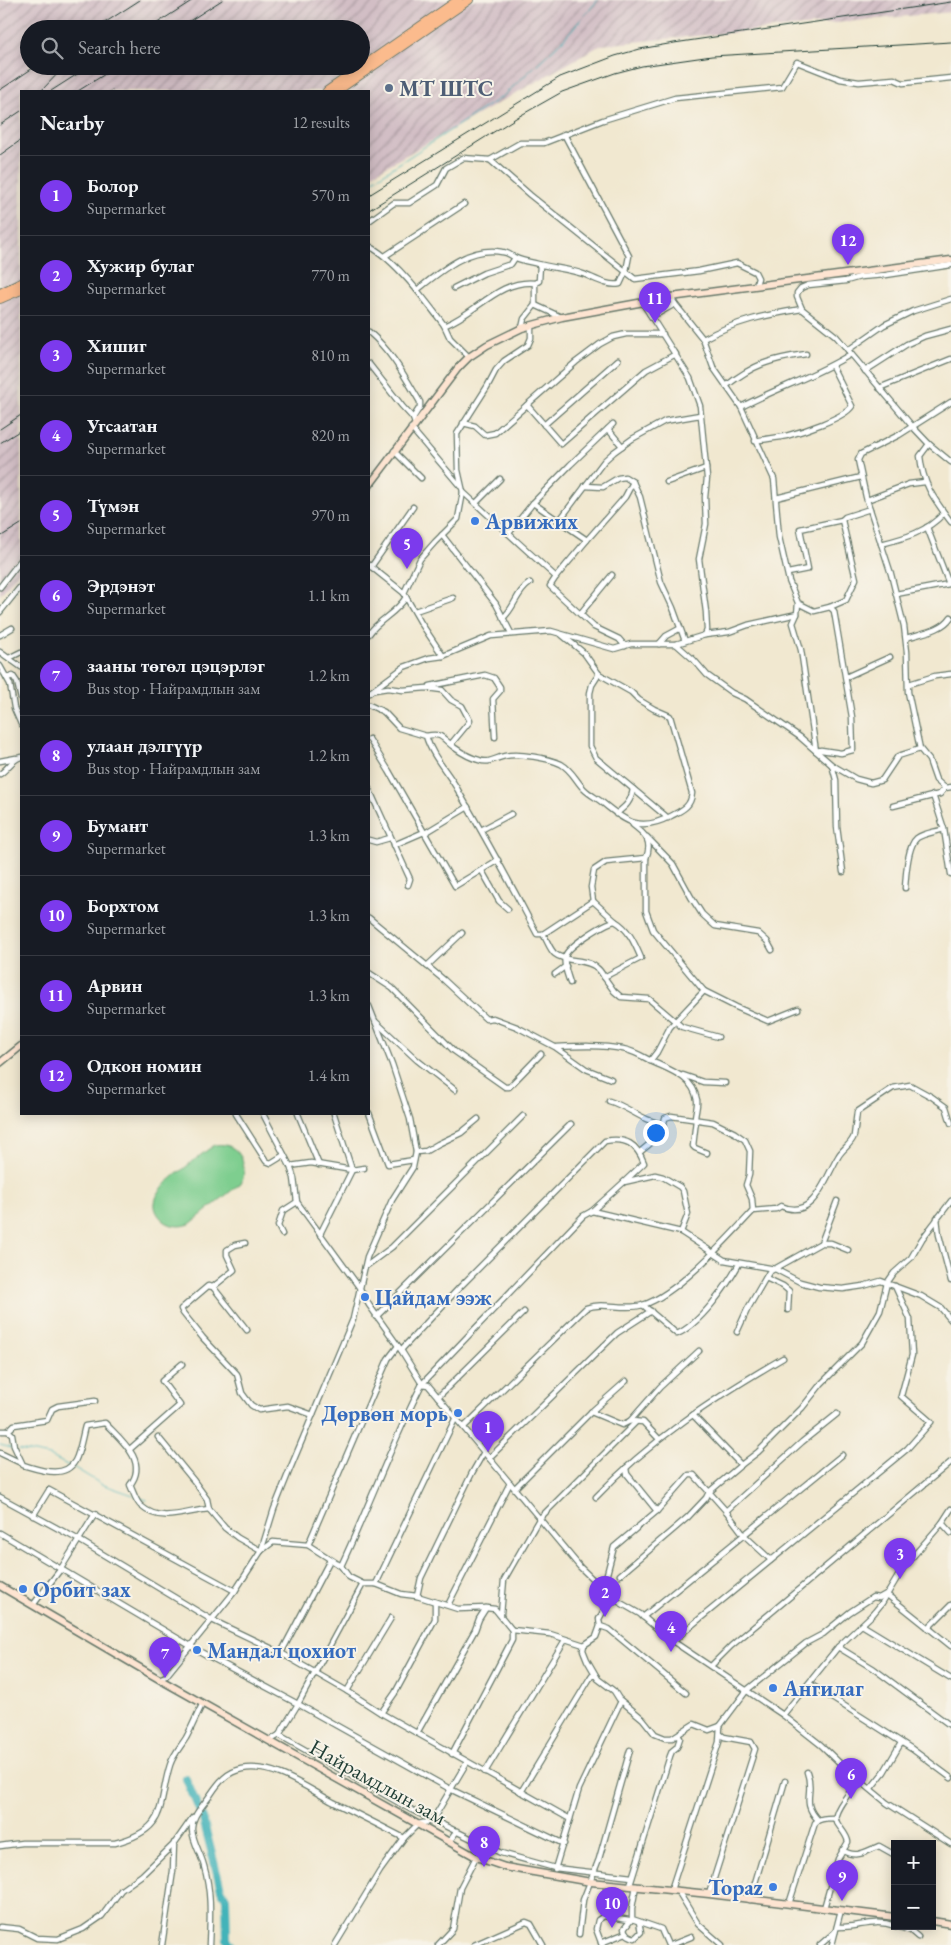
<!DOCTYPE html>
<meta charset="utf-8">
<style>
body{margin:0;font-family:"EB Garamond",serif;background:#20242c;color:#f1f3f6}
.controls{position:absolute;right:15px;bottom:15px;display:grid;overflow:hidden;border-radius:0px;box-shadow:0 2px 12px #0003}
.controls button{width:45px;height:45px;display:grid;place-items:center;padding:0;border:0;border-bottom:1px solid #363941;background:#171b24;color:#f1f3f6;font:25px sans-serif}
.you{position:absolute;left:655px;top:1132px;width:18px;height:18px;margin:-12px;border:4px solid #fff;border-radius:50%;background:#1a73e8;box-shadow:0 0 0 8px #1a73e833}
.badge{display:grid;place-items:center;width:32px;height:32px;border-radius:50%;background:#7c3aed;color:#fff;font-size:16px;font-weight:700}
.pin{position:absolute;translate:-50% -41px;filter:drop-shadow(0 1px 2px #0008)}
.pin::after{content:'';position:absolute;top:26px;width:18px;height:15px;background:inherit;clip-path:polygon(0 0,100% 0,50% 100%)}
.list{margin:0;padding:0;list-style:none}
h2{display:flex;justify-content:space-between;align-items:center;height:65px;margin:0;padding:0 20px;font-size:21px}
h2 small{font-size:16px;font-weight:400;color:#9ea1a6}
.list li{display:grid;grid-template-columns:32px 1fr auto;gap:15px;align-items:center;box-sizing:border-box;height:80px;padding:0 20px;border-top:1px solid #363941}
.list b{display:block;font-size:19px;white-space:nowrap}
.list p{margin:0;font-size:16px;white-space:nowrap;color:#9ea1a6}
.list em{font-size:16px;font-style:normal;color:#9ea1a6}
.icon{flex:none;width:28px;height:28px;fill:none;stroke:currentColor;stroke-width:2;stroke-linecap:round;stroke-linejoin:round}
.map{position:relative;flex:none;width:951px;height:1945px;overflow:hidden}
.search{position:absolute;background:#171b24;box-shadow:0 2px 12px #0003;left:20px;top:20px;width:350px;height:55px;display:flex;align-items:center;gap:12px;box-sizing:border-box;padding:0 18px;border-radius:28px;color:#9ea1a6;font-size:19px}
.panel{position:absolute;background:#171b24;box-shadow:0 2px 12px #0003;left:20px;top:90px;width:350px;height:1025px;border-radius:0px}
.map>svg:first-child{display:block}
.industrial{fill:url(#industrial-furrows);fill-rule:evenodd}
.pitch{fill:#7ece8f;stroke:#4e8662}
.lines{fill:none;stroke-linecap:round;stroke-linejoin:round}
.stream{stroke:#43b3b9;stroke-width:1}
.river{stroke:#43b3b9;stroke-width:8}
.minor-casing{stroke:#68796b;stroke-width:7}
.secondary-casing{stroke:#68796b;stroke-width:9}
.trunk-casing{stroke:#68796b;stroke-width:10}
.minor{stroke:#fff;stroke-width:4.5}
.secondary{stroke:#fde4d1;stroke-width:6}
.trunk{stroke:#fbbb8d;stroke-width:8}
.rail{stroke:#1f3d34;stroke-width:1}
.service-dot{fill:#5c6f8a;stroke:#f7f3e8;stroke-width:2}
.shop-dot{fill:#3f7fe0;stroke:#f7f3e8;stroke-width:2}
.labels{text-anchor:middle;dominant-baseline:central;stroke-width:4;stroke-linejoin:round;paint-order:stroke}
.service-label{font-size:22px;font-weight:bold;fill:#4e5e75;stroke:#f7f3e8;text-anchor:start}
.shop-label{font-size:22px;font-weight:bold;fill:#366cbe;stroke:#f7f3e8;text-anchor:start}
.street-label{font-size:22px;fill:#1f3d34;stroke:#f7f3e8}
</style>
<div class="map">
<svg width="951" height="1945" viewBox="0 0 951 1945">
<defs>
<pattern id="industrial-furrows" width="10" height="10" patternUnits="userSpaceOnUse" patternTransform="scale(1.25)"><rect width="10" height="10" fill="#d2bec5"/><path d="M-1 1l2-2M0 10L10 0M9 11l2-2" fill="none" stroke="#aa9ca1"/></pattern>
</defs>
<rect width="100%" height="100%" fill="#f7f3e8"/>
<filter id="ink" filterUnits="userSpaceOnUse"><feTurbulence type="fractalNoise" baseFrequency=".02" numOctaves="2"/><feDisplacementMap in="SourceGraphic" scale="10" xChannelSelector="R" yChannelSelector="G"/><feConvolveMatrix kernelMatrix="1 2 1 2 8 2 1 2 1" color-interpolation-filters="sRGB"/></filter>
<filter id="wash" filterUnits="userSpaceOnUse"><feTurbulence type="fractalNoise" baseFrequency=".0096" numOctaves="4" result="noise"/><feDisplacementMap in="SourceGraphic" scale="20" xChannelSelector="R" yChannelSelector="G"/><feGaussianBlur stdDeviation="1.12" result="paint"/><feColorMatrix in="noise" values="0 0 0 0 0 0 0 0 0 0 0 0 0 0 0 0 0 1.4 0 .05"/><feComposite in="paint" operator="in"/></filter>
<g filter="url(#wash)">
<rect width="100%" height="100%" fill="#f1e8d0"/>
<!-- industrial -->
<path class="industrial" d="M0 0H951V12L601 45 369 176V91H21V569L0 595ZM29 29H361V66H29Z"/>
<!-- pitch -->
<path class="pitch" d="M215 1145C238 1141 250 1164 241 1183L190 1224C181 1227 172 1227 164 1221 139 1200 172 1178 187 1166 196 1159 205 1151 215 1145Z"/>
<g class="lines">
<!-- stream -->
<g class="stream">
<polyline points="369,183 503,96 561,42 598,0"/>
<polyline points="0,607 21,582"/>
<polyline points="0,1445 12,1448"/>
<polyline points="19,1450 50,1456 69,1466"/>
<polyline points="73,1467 101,1484 133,1495"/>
<polyline points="136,1497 147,1500"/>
</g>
<!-- river -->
<polyline class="river" points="186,1779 203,1819 221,1889 226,1898 227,1940 232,1945"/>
</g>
</g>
<g filter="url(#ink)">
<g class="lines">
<!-- minor casing -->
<g class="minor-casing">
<g id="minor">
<polyline points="490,160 520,143 544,143 603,120 675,98 782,87 797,62 840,79 859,82 894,79 903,83 951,78"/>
<polyline points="369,221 394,203 409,203 437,185 446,168 463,158 490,160 530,195 635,279 699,271 737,263 755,272 758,278 756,285"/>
<path d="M369 246C395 259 426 301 444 325H446C476 313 500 279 535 283"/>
<polyline points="385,256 464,204"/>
<polyline points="951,265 886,275 860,277 846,281 808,285 801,288 797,293 797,297 802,309 836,336 912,426 929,444 951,462"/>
<polyline points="454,288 484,273 511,264 515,258"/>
<path d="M417 290C441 271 469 246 502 252 508 252 511 256 516 258 523 261 531 262 538 264 553 268 569 269 583 274 594 278 608 287 620 284L626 271 629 256 564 134"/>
<polyline points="671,297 675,304 703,339 713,367 741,407 774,479 779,537 789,581 798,603 797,614 793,623 801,650 816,751 821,750 841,753 853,750 852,717 834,611 830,607 814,611 798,603"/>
<polyline points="535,305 561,317"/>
<polyline points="650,314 659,313 675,304"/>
<polyline points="444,325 450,338 469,357"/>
<polyline points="522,328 524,319 535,305 535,283 539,281 540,265"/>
<path d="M369 332C392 352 405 377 420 402V407L413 418 415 424"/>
<path d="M703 339C736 321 765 315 802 309"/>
<polyline points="848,350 884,325 913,311 951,299"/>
<polyline points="369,364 402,406 413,418"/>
<polyline points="865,371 907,344 925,336 951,329"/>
<path d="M726 386C754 364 771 359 806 354"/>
<polyline points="879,388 951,359"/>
<polyline points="951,402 899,435 861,454 858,460 866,497 891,574 904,626 907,652 908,692 920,749 929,760 936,780 945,788 951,787"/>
<polyline points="527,405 561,444 646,370 676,354"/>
<path d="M741 407C777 388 816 376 851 354"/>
<polyline points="463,423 475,426 485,435 495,433 576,362 600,344 613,337 626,334 663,334"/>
<polyline points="544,425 618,360"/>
<polyline points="411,428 460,486"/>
<polyline points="608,429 622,446"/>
<path d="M755 441C765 439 776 438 786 436 801 432 845 418 852 406L832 366"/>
<path d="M929 444 920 456C923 485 934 499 951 522"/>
<polyline points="394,451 421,478"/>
<polyline points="667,482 706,468"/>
<polyline points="585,486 603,487 618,478 625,477 633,482 640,497 661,582 673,608 685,641"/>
<polyline points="463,492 556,577 550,586 594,627 619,639 625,646"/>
<polyline points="776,498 861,477"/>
<polyline points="867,500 909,484 925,482"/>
<polyline points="476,503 500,479"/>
<polyline points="533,503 559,521 604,461 614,452 632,439 665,421 700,415"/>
<polyline points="509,533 533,503 570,465 613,424"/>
<polyline points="442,535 496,604 511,633"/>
<polyline points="587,540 625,497 633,482"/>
<path d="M881 544C905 538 927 532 944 513"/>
<polyline points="369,565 404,593"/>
<polyline points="371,567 413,507"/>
<polyline points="788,573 808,569 800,529 842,520"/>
<polyline points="556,577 587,540 559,521"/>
<polyline points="0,587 21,560"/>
<polyline points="896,594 949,584 927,527"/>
<polyline points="406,597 421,623 443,656"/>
<polyline points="830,607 846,600 856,579 842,520 845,517 870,509"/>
<polyline points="415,611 453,598"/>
<polyline points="0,612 21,586"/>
<polyline points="580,614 612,575"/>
<path d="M503 618C515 608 516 592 530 583"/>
<path d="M369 634C379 619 397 613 406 597L404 593 420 559 435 542 458 519 463 492 458 470 457 434 487 387 496 370 504 361 528 345 531 338V325"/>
<polyline points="0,635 12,628"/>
<polyline points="705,635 729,632 748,625 797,614"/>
<path d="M906 638C921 633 942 631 951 617"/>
<polyline points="659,644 666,636 679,629"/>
<polyline points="676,644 694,660 707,675 732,693 745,699 800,737 832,765 836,780 837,827 843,872"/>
<polyline points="0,652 21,667"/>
<polyline points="9,658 21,652"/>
<polyline points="0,666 10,684 14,708 21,724"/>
<polyline points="599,674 592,685 590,693 590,746 596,758 668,818"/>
<polyline points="846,677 890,657"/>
<polyline points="7,678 13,676 17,682 21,699"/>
<polyline points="909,684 935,676 951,674"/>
<polyline points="430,686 485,675 494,678 500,687 500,691 493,699 495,737"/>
<polyline points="375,690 388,688 403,690 427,688 442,690 451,700 462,706 470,721 451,744"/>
<polyline points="369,693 404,667 429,658 443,656 491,636 551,631 614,649 631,644 676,644 705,635 707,630 706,612 699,559 706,524 705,497 707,478 700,406 690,378 642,302"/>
<path d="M369 705 384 712 399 728 426 736C432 757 449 773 459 792 486 839 512 886 537 934H543C547 940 550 950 555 954 566 963 587 958 597 968 600 970 602 974 604 977L641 958C635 944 629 929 615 921 605 923 566 947 565 957 563 965 568 976 570 983"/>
<path d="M426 736C443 732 442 739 455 748 462 753 471 758 479 760 489 764 495 758 505 756 519 753 548 758 561 764 572 770 576 781 584 789 590 795 597 798 603 803 627 823 641 832 671 816 682 810 691 807 692 793L670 716 654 709 639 700 631 692 599 674 584 653 562 635"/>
<polyline points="369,739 389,771 455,886 498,860"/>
<polyline points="0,761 16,758"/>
<polyline points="832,765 856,779 871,783 882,780 898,756 920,749"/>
<path d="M0 774C8 769 12 759 21 757"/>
<polyline points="369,789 410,879 408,885"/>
<polyline points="933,795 944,829 951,874"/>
<polyline points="893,806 940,794 945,788"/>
<path d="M616 814C626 806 631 802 633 789"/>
<path d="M633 825C645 834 653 841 646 858V911L653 930 704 991"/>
<polyline points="481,830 511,814"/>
<polyline points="425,833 468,807"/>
<polyline points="647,837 673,864 691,897 702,914 715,926 758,933 767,941 772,950"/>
<polyline points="369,840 376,842 390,838"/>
<polyline points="394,845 424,832"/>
<polyline points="482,871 499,901 508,909"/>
<path d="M905 888C906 876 907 846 917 838 924 833 936 832 944 829"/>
<polyline points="593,901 591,887 594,870 606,862 646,858"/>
<polyline points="369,918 444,980 486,1019 493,1018 517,1027 555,1047 586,1069 611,1079"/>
<polyline points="543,934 593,901 615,921"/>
<polyline points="427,966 462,933"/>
<polyline points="369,973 392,988 454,1051 505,1087 509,1087 541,1054"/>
<polyline points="555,974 566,966"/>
<polyline points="604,977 614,991 621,997 649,999 682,1027 718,1037"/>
<polyline points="376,1022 417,1060 455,1090"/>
<path d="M557 1047C579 1046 601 1045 623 1049 634 1051 642 1056 651 1061 669 1070 693 1076 697 1100 698 1105 695 1113 695 1119"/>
<polyline points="650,1061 657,1052 670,1027 704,991 736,1007 768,1021 798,1009"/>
<polyline points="683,1075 703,1082 725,1083"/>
<path d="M609 1101C629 1107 642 1121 663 1124"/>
<polyline points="369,1113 388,1164 414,1160"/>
<polyline points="236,1114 266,1161 271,1163 284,1155"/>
<polyline points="263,1114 290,1166 294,1178 297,1202 359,1287 369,1305 401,1350 422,1384 428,1385 580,1567 612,1598 640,1614 668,1638 783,1715 821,1745 847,1770 887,1803 951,1844"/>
<polyline points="298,1114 319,1165"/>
<polyline points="696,1120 693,1146 695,1148 707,1153"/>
<polyline points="416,1152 426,1151 438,1144 461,1133 478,1119"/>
<polyline points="640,1152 652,1142 661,1138 665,1118 671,1116 713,1122 735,1133 745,1140 750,1151 749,1175 746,1185 752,1199 753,1211"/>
<polyline points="290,1166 311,1163 352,1170 364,1168"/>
<polyline points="592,1211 624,1182 655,1175 663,1177 680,1187 683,1191 688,1214 681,1232"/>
<polyline points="937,1218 939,1235 951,1281"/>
<polyline points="282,1234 278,1226 283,1211 297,1202"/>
<polyline points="320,1234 352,1170 334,1114"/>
<polyline points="821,1243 837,1201"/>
<polyline points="365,1267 392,1247 523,1116"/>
<polyline points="766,1278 783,1286 789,1291 788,1310"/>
<polyline points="213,1287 234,1270 227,1255 227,1250 235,1245 245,1243"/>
<path d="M643 1305 677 1334C700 1324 727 1286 739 1264"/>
<polyline points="376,1317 571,1124"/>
<polyline points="247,1330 213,1287 208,1286 181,1309 183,1313 203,1338 237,1374 242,1393 251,1405 259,1410 288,1406 313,1415"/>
<polyline points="737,1332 747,1310 769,1272 821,1243 831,1243 848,1250"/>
<path d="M401 1350 460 1287 605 1141C626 1137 637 1144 644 1163L624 1182"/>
<polyline points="438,1397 524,1312"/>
<polyline points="591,1412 622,1425 630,1421 643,1422 659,1439"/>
<polyline points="630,1421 660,1387 699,1351"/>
<path d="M464 1427 586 1308C604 1301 624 1311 643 1305 678 1294 727 1239 753 1211L776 1209 781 1206C814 1221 825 1178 838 1157 842 1149 851 1145 854 1136 855 1128 856 1120 857 1112L893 1088 910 1085 932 1097 946 1107 951 1123"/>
<path d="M0 1431H8L12 1434 14 1446 23 1465C38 1469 64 1480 75 1461 80 1452 82 1437 85 1426L105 1423C120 1439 149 1461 130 1485 133 1491 136 1502 141 1506 161 1524 186 1511 209 1509"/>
<polyline points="8,1431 14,1425 47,1420 52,1409 58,1406 95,1401"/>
<polyline points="158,1437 194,1481 207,1499 209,1509 225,1528 238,1538 261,1551"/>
<polyline points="130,1449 180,1405 162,1381 182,1364"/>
<polyline points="0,1453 21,1463"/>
<polyline points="489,1458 617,1333 651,1311"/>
<polyline points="741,1465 758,1452 802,1408 821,1384 862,1343 880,1311 887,1283 894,1273 911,1258 922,1239 951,1201"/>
<polyline points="626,1468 627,1474 657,1511"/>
<polyline points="515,1488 591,1412 626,1381"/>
<polyline points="0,1497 79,1540 212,1620 281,1653 347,1691 381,1713 570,1819"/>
<path d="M596 1497C650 1440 716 1397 783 1358"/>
<polyline points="726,1511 802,1442 837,1414"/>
<polyline points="33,1516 49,1490 235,1591"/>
<polyline points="942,1523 951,1533"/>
<polyline points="0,1533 199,1651 298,1704 450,1789 564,1844"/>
<polyline points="308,1545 388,1359 398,1346"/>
<polyline points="261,1551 273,1542 308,1545 341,1566 349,1577 363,1584 376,1584 401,1594 417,1596 458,1609 486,1608"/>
<path d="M341 1566C369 1506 392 1443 422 1384L583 1216 592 1211 681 1232 724 1260 775 1269 800 1282 819 1287 843 1289 863 1286 881 1281 921 1296 941 1308 951 1320"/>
<polyline points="620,1575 688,1517 706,1498 709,1492 741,1465 693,1415"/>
<polyline points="376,1584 456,1417"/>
<polyline points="603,1589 614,1547 657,1511 689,1475 694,1475 726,1511 744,1535 771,1560"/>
<polyline points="417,1596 421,1578 472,1473 484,1452"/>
<polyline points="612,1598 608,1603 599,1619 600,1626 596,1637 584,1645 583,1650 587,1660 598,1679 614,1691 619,1699 643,1719 655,1734 665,1738 672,1738 694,1724 709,1730 720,1726"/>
<polyline points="33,1605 60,1570 95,1514"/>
<polyline points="448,1605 510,1483"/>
<polyline points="501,1614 504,1580 539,1519 636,1422"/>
<polyline points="643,1617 842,1455"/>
<polyline points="862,1625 951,1679"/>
<polyline points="600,1626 609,1629 686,1693"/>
<polyline points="928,1628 951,1605"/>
<polyline points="512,1630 550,1634 584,1645"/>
<polyline points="674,1641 686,1630 907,1449 931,1422 901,1396 912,1355 910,1319 895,1286"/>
<polyline points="838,1647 874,1669 951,1726"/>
<polyline points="281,1653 330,1560"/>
<polyline points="711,1666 731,1646 951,1462"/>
<polyline points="159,1679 166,1676 235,1591 261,1551 274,1509 290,1469 353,1319 367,1257 392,1200 413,1167 416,1152 410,1119 392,1064 369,1006"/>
<polyline points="810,1684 912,1749 951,1778"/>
<polyline points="347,1691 391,1618"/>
<polyline points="381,1713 395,1693 435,1619 435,1602"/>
<polyline points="783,1715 838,1647 873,1614 882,1603 903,1568 942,1523 951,1509"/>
<polyline points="417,1733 475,1630 479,1619 486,1608 495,1609 512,1630 512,1640 452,1754"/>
<polyline points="279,1735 410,1809 501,1853 555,1868 632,1877"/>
<polyline points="269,1741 279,1735 298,1704 363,1584"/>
<polyline points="485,1772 565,1640"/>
<path d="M807 1772C815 1793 800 1801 818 1820"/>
<polyline points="871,1788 884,1772 901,1743"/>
<polyline points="521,1792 590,1678 592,1675 596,1676"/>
<polyline points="449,1842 457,1831"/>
<path d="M0 1846 22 1843H115C169 1829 157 1807 170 1765 173 1755 181 1746 186 1738 192 1727 197 1714 203 1703"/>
<path d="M842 1850C856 1859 865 1852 879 1846L895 1855"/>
<polyline points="555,1869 579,1789 621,1701"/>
<polyline points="630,1885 670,1756 672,1751 677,1747 680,1738 677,1736"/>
<polyline points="636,1886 632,1908 632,1919 661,1929 668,1945"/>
<polyline points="671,1890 719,1742 720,1726 747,1690 806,1643 823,1634 850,1612 873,1597 879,1598 886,1594 951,1646"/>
<polyline points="678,1891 698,1924 722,1945"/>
<polyline points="709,1894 755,1749 751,1742 724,1737 720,1734"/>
<polyline points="750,1900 785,1781"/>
<path d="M789 1904 815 1823C819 1818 827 1818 833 1818L836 1820"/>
<path d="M824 1908 838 1859 848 1842C847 1834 840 1829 836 1821 832 1811 853 1789 859 1780"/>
<path d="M631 1920 624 1929C626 1935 629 1936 635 1938L641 1932 639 1922"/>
<polyline points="896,1926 911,1931 918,1937"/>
<polyline points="0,1927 19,1929 37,1938 58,1939 83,1929 102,1916 121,1890 142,1875 174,1844 193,1817"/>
<path d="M837 1927C859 1928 873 1918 895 1926"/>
<polyline points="579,1934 583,1900 599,1859 630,1750"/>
<polyline points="601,1943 626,1933"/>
<polyline points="162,1945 173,1871 174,1843"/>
<path d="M209 1945C210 1918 212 1893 204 1866 201 1854 193 1842 192 1830 191 1816 204 1805 211 1794 219 1782 227 1772 242 1769 274 1763 307 1788 333 1802 357 1814 381 1826 404 1838"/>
<polyline points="335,1945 380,1871 404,1838 418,1824 432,1821 467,1762"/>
<polyline points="438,1945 453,1929 460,1888 476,1857"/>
<polyline points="474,1945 526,1922 531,1924 543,1945"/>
<polyline points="602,1945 596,1929 598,1920 604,1916 629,1920"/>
<polyline points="671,1945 691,1937"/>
<polyline points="820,1945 835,1932"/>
<polyline points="832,1945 841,1910"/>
</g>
</g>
<!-- secondary casing -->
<g class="secondary-casing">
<g id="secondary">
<polyline points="369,486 458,368 469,357 487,345 522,328 562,317 671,297 951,260"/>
<polyline points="0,1063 21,1046"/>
<polyline points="0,1586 159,1679 476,1857 505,1867 591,1882 709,1894 895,1917"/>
<polyline points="932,1921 951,1924"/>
</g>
</g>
<!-- trunk casing -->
<g class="trunk-casing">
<g id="trunk">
<polyline points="327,91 458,0"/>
<polyline points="337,91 469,0"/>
<polyline points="0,293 21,283"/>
<polyline points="0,299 21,290"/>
</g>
</g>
<!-- minor -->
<use href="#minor" class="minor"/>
<!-- secondary -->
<use href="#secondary" class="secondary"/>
<!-- trunk -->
<use href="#trunk" class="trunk"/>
<!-- rail -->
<g class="rail">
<polyline points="95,29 140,0"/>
<polyline points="148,29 193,0"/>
<polyline points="177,29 222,0"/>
<polyline points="0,90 36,66"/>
<polyline points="41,91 65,66"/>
<polyline points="51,91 90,66"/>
<polyline points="78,91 118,66"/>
<polyline points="110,91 112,90"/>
<polyline points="0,125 21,111"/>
<polyline points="0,155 21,140"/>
<polyline points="369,195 560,77 615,56 640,49 674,43 951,2"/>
<polyline points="369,210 516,118 562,92 615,73 642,66 712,56 951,42"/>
<polyline points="0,429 21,415"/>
<polyline points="0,443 21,430"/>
<polyline points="0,537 21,524"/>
</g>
</g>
</g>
<!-- markers -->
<circle class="service-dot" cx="389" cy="88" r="5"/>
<g class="shop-dot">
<circle cx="475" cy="521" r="5"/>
<circle cx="365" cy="1297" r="5"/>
<circle cx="458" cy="1413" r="5"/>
<circle cx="23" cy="1589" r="5"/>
<circle cx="197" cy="1650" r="5"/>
<circle cx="773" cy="1688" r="5"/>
<circle cx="773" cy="1887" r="5"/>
</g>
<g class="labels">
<!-- service labels -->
<g class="service-label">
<text x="399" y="88">MT ШТС</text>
</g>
<!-- shop labels -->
<g class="shop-label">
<text x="485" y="521">Арвижих</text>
<text x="375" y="1297">Цайдам ээж</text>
<text x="448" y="1413" text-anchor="end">Дөрвөн морь</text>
<text x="33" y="1589">Орбит зах</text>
<text x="207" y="1650">Мандал цохиот</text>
<text x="783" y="1688">Ангилаг</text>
<text x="763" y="1887" text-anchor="end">Topaz</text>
</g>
<!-- street labels -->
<g class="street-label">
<text transform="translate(378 1782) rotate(29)">Найрамдлын зам</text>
</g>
</g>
</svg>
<div class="controls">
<button>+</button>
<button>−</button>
</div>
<div class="you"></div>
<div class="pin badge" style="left:488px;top:1452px">1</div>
<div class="pin badge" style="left:605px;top:1617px">2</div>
<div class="pin badge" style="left:900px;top:1579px">3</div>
<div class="pin badge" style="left:671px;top:1652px">4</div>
<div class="pin badge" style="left:407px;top:569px">5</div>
<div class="pin badge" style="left:851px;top:1799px">6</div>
<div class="pin badge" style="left:165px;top:1678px">7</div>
<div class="pin badge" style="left:484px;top:1867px">8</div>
<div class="pin badge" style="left:842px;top:1901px">9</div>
<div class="pin badge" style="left:612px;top:1928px">10</div>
<div class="pin badge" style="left:655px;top:323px">11</div>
<div class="pin badge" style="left:848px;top:265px">12</div>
<div class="search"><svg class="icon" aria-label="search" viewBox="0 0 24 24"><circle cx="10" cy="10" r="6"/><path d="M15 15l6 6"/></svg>Search here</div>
<section class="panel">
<h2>Nearby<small>12 results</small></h2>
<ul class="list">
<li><span class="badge">1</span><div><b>Болор</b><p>Supermarket</p></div><em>570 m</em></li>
<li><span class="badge">2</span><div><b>Хужир булаг</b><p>Supermarket</p></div><em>770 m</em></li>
<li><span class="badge">3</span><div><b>Хишиг</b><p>Supermarket</p></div><em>810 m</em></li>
<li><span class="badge">4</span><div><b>Угсаатан</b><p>Supermarket</p></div><em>820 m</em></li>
<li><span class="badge">5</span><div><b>Түмэн</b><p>Supermarket</p></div><em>970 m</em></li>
<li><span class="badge">6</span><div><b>Эрдэнэт</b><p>Supermarket</p></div><em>1.1 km</em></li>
<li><span class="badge">7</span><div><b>зааны төгөл цэцэрлэг</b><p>Bus stop · Найрамдлын зам</p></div><em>1.2 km</em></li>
<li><span class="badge">8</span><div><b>улаан дэлгүүр</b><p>Bus stop · Найрамдлын зам</p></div><em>1.2 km</em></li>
<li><span class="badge">9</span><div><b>Бумант</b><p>Supermarket</p></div><em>1.3 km</em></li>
<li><span class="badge">10</span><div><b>Борхтом</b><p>Supermarket</p></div><em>1.3 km</em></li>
<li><span class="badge">11</span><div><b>Арвин</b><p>Supermarket</p></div><em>1.3 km</em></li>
<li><span class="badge">12</span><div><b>Одкон номин</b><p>Supermarket</p></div><em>1.4 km</em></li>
</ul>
</section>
</div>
